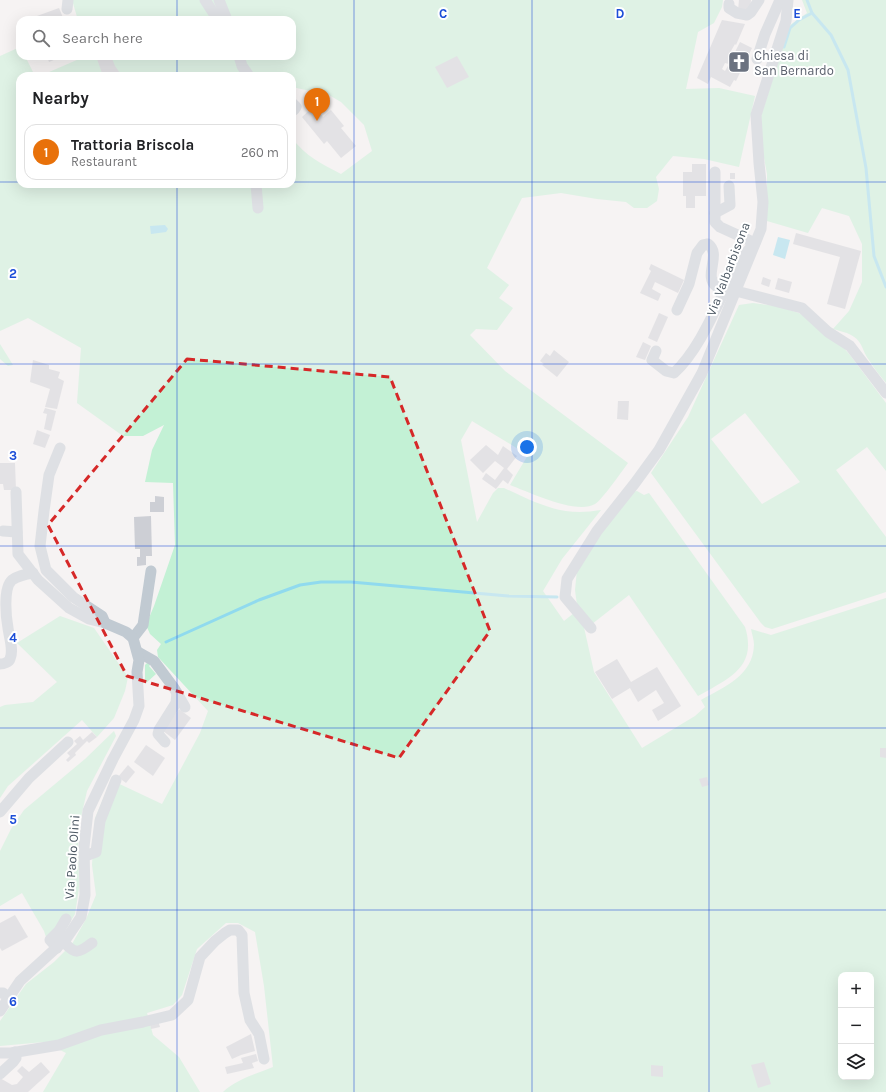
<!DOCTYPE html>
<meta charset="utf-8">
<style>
body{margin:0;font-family:Karla,sans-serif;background:#f2f2f2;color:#202124}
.controls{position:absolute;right:12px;bottom:12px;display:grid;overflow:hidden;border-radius:8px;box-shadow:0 4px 16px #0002}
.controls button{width:36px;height:36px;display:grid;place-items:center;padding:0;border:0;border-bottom:1px solid #e0e0e0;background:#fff;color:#202124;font:20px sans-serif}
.you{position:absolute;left:527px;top:447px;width:14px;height:14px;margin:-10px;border:3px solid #fff;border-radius:50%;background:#1a73e8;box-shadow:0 0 0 6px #1a73e833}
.badge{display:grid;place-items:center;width:26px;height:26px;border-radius:50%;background:#0b8043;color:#fff;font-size:13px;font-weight:700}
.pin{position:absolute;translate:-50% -33px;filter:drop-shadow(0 1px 2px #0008)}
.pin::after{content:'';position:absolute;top:21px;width:14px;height:12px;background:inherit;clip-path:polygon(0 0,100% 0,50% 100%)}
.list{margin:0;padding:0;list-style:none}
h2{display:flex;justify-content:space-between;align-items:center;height:52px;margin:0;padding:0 16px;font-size:17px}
h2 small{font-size:13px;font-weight:400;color:#757577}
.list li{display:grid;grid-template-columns:26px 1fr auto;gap:12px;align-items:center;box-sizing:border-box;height:56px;margin:0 8px 8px;padding:0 8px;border:1px solid #e0e0e0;border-radius:12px}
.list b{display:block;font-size:15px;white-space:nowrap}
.list p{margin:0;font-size:13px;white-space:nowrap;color:#757577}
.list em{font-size:13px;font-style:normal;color:#757577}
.icon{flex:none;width:22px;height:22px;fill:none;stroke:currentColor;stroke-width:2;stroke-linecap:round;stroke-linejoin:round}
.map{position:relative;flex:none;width:886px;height:1092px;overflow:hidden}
.search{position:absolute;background:#fff;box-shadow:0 4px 16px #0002;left:16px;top:16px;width:280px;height:44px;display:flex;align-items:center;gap:10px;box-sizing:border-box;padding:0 14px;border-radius:12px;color:#757577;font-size:15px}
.panel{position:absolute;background:#fff;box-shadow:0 4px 16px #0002;left:16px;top:72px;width:280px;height:116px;border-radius:12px}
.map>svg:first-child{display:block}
.green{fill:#c3f1d5;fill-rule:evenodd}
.water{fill:#90daee}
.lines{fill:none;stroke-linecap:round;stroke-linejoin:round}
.stream{stroke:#90daee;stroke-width:3}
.building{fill:#cdcfd5;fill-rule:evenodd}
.minor{stroke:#c1cad2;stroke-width:11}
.marked{fill:none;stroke:#d62828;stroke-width:3;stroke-dasharray:8 5;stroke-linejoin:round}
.grid{fill:none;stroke:#1d4ed8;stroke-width:1;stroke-opacity:0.55}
.labels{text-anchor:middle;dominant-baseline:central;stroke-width:4;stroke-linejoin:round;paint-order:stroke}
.worship-label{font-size:13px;fill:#5b616d;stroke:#fff;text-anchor:start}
.street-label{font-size:13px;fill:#4a5661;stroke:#fff}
.grid-label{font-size:13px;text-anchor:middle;font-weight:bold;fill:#1d4ed8;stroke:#fff;stroke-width:4;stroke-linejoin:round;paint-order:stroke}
</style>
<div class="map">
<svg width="886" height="1092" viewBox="0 0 886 1092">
<rect width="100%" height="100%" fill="#f5f3f3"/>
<!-- green -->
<g class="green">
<path d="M72 0H723L722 7 714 23 698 32 686 89 719 88 755 96 739 167 704 159 673 156 656 177 659 189 657 201 647 208H634L626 202 597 199 561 193 522 198 487 268 509 285 499 298 513 308 497 330 476 329 470 335 505 371 628 463C622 471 602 500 595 504 576 515 529 492 510 485L528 455 472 421 461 440 477 522 493 493 498 488H504C539 504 561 517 601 510L562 559 543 591 564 621 574 613 583 623 594 672 642 748 695 716 705 707 701 700C724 687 753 676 754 645 754 640 752 634 751 629L771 635 886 598V1092H223C237 1079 256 1074 273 1067L264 986 255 932 238 923H226L197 949 182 995 173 1005 147 1013 153 1035 179 1057 200 1092H43L66 1053 44 1042 0 1046V1021L26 984 54 962 72 944 86 919 96 895 92 865 95 818 111 780 162 804 200 733 208 711 158 657 157 650 161 644 150 634 146 625 154 606 175 545 173 483 145 482 152 450 164 425 143 436H123L77 403 81 348 28 318 0 331V56L20 47V56H25L35 76H20V184H292V138C305 156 322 164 341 174L372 151 364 125 341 102 329 95 292 87V76H40L86 56H292V20H78ZM841 975H871V1077H841Z"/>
<path d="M802 0H886V383C880 376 874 368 869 360 862 351 863 341 851 335 846 332 839 331 833 329L849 311 862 282V244L849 216 822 208 808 233 767 221V174L759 131 761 116 790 25 807 13Z"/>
<path d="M753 303 776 306 799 313 810 320 843 347 850 355 886 403V471L867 447 836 470 886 537V592L772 629 765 627 761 623 651 473 688 417 739 305ZM745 413 800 482 762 504 711 439Z"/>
<polygon points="0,344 13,365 8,366 0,359"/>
<path d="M637 491 644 495 649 493 745 627C758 668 727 679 698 696L629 595 592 624 577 605 575 590 577 570 604 528 632 492Z"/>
<polygon points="60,616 94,628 128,677 125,691 114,718 97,737 82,720 8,786 0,798 0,707 5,705 33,702 57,682 17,643"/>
<polygon points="154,661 149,666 156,674 145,684 145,665 147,663"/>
<polygon points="114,731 116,736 87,791 78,830 79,888 75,914 63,934 49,946 44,931 22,893 0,906 0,851 11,829 24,810 85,759"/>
</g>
<!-- water -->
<g class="water">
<polygon points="165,225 168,229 166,232 151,234 150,226"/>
<polygon points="778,237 790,240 785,259 773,255"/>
</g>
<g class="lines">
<!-- stream -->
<g class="stream">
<polyline points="807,0 812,13 831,35 848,70 866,168 874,256 886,287"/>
<polyline points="784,47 790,28 799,20 812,13"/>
<polyline points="166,642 259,600 300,585 321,582 351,582 508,596 557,597"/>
</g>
</g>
<!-- building -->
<g class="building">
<polygon points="739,0 751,0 750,12 738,10"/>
<polygon points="59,8 64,20 39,20 37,16"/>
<path d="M722 20 745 24 736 45 735 44 728 56 732 58 740 42 752 48 736 81 734 80 730 87 711 77 708 84 697 78ZM725 63 729 64 725 71 722 69Z"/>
<polygon points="47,56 63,56 49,62"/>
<polygon points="96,56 111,56 115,66 122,76 103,76"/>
<polygon points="457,56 469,77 447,88 435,67"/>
<polygon points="314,106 323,117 331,110 344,126 341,128 356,146 341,158 327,141 324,144 302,117"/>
<polygon points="692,164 706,164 706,196 695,196 695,208 686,208 686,196 683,196 683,172 692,172"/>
<rect x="730" y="173" width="5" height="6"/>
<polygon points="796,233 861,251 845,309 827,304 840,257 793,244"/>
<polygon points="651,264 684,280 678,293 655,282 652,289 661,294 658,301 640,293 651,271 649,269"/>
<polygon points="763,277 771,280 769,287 761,284"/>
<polygon points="778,278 792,282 789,293 775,289"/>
<polygon points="659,313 668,317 657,342 648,338"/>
<polygon points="643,342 651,346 645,360 636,357"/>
<polygon points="554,350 569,362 557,377 542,365 544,364 540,361 546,353 550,356"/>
<polygon points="33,360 49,365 49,369 60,372 58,378 64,381 57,409 45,407 50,389 30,382"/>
<polygon points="618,401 629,401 628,420 617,419"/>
<polygon points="45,408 56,411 51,431 44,429 47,414 43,413"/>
<polygon points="37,430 50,435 45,448 33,444"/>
<polygon points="486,445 498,455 503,446 517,456 507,469 513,475 508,484 503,480 496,489 482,479 486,473 495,480 504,468 495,461 483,473 470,460"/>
<polygon points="0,463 15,463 16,490 4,490 3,484 0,484"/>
<polygon points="155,496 164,497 164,512 150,512 150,502 155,502"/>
<polygon points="151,516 152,556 146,556 146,565 137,566 137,557 140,557 140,549 135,549 134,517"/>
<polygon points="617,659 631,682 657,667 681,706 658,721 652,710 664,703 656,690 638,702 630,688 612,699 595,672"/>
<polygon points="179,709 191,718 175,740 163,731"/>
<polygon points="92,732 97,737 89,743 87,741 75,753 76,755 68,762 66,760 70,756 67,753 77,744 74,741 80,736 83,740"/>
<polygon points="146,745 165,758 153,776 134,762"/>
<polygon points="880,748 886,748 886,758 880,757"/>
<polygon points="128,765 135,772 126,783 118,777"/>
<polygon points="707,777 709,785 702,787 699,779"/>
<polygon points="15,915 28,937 2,951 0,948 0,923"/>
<polygon points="158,1021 160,1027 151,1029 150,1023"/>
<polygon points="251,1034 255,1051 241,1055 232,1059 226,1047"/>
<polygon points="256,1054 258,1061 252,1063 254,1068 227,1074 225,1067 243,1063 241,1058"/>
<polygon points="41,1062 50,1072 28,1092 0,1092 0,1078 12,1085 17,1084 23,1077 17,1071 22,1066 29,1072"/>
<polygon points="764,1062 771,1084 758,1088 751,1065"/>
<polygon points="651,1065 663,1066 663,1077 651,1076"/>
</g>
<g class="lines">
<!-- minor -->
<g class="minor">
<polyline points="205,0 218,20"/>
<polyline points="219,0 227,20"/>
<polyline points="729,4 729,8 737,13 747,15 751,12 759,0"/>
<polyline points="67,9 68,0"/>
<polyline points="239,56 242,66 249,76"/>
<polyline points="757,59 765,34 780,0"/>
<polyline points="292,103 296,107 294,110 292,110"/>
<polyline points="256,184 258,208"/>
<polyline points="715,213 730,205 729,186"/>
<polyline points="736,291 802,308 828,332 850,346 886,393"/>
<path d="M677 310 689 284 697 253 703 245 708 244C722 254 703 276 716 286 718 288 722 289 725 290L744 255 755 243 720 227 715 222V172"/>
<path d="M656 351 652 360 666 371 674 373C696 353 712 317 725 290"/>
<polyline points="60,448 49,475 44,511 40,546 46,570 73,597 102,616 105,623"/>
<polyline points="3,531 17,532"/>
<polyline points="591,628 565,597 567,579 597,531 635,483 659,450 702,373 761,229 763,202 759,163 756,115 786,21 788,0"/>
<polyline points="133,638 143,625 151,571"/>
<polyline points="138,652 154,661 174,688 185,707"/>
<path d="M0 664C4 664 9 662 10 659 14 650 9 637 8 628 6 617 3 588 12 580 18 576 26 574 33 573"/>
<polyline points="165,742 158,734 159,730 176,703 177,693"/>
<polyline points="0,812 29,778 68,742"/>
<polyline points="85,856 96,852 100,821 116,780"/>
<path d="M64 942C75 955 79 953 92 943"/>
<polyline points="57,948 50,940 59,931 66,919"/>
<polyline points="0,993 3,993 9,998"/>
<polyline points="0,1011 20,981 66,939 81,917 85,895 84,847 88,811 113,759 134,720 139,706 137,672 139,660 133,638 126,632 105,623 89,619 69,608 38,580 18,554 16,492"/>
<polyline points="0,1053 11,1053 59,1045 101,1030 143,1022 172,1015 188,1000 200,957 215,941 225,933 230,930 238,930 242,935 244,993 250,1020 259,1034 264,1059"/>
<polyline points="0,1074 13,1062 16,1058 15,1052"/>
</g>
</g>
<!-- marked area -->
<path d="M0 0H886V1092H0ZM187 359 390 377 490 631 399 758 127 676 48 525Z" fill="#f5f3f3" fill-opacity=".55" fill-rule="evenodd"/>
<path class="marked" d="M187 359 390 377 490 631 399 758 127 676 48 525Z"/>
<!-- grid -->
<path class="grid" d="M177 0V20M354 0V1092M532 0V1092M709 0V1092M177 56V76M0 182H20M292 182H886M177 184V1092M0 364H886M0 546H886M0 728H886M0 910H886"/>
<!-- icons -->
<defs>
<g id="church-square" transform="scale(1.15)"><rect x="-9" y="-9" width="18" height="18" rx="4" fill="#6b7280" stroke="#fff"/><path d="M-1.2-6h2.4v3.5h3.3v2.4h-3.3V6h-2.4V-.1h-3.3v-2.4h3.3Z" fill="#fff"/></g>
</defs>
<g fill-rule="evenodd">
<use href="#church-square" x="739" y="62"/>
</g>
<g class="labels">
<!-- worship labels -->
<g class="worship-label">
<text x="754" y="55">Chiesa di<tspan x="754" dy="15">San Bernardo</tspan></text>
</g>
<!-- street labels -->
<g class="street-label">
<text transform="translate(728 269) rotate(-69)">Via Valbarbisona</text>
<text transform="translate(72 857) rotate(-86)">Via Paolo Olini</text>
</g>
</g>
<g class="grid-label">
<text x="443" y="18">C</text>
<text x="620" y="18">D</text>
<text x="797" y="18">E</text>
<text x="13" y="278">2</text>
<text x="13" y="460">3</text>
<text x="13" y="642">4</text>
<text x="13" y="824">5</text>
<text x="13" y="1006">6</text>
</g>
</svg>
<div class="controls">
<button>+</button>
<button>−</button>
<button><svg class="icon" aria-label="layers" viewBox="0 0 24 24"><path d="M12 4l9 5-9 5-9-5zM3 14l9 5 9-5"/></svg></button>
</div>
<div class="you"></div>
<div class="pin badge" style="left:317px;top:121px;background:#e8710a">1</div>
<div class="search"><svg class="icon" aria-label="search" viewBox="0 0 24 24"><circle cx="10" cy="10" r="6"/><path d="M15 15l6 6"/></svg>Search here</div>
<section class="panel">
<h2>Nearby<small></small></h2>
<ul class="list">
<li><span class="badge" style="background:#e8710a">1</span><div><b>Trattoria Briscola</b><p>Restaurant</p></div><em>260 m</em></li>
</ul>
</section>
</div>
